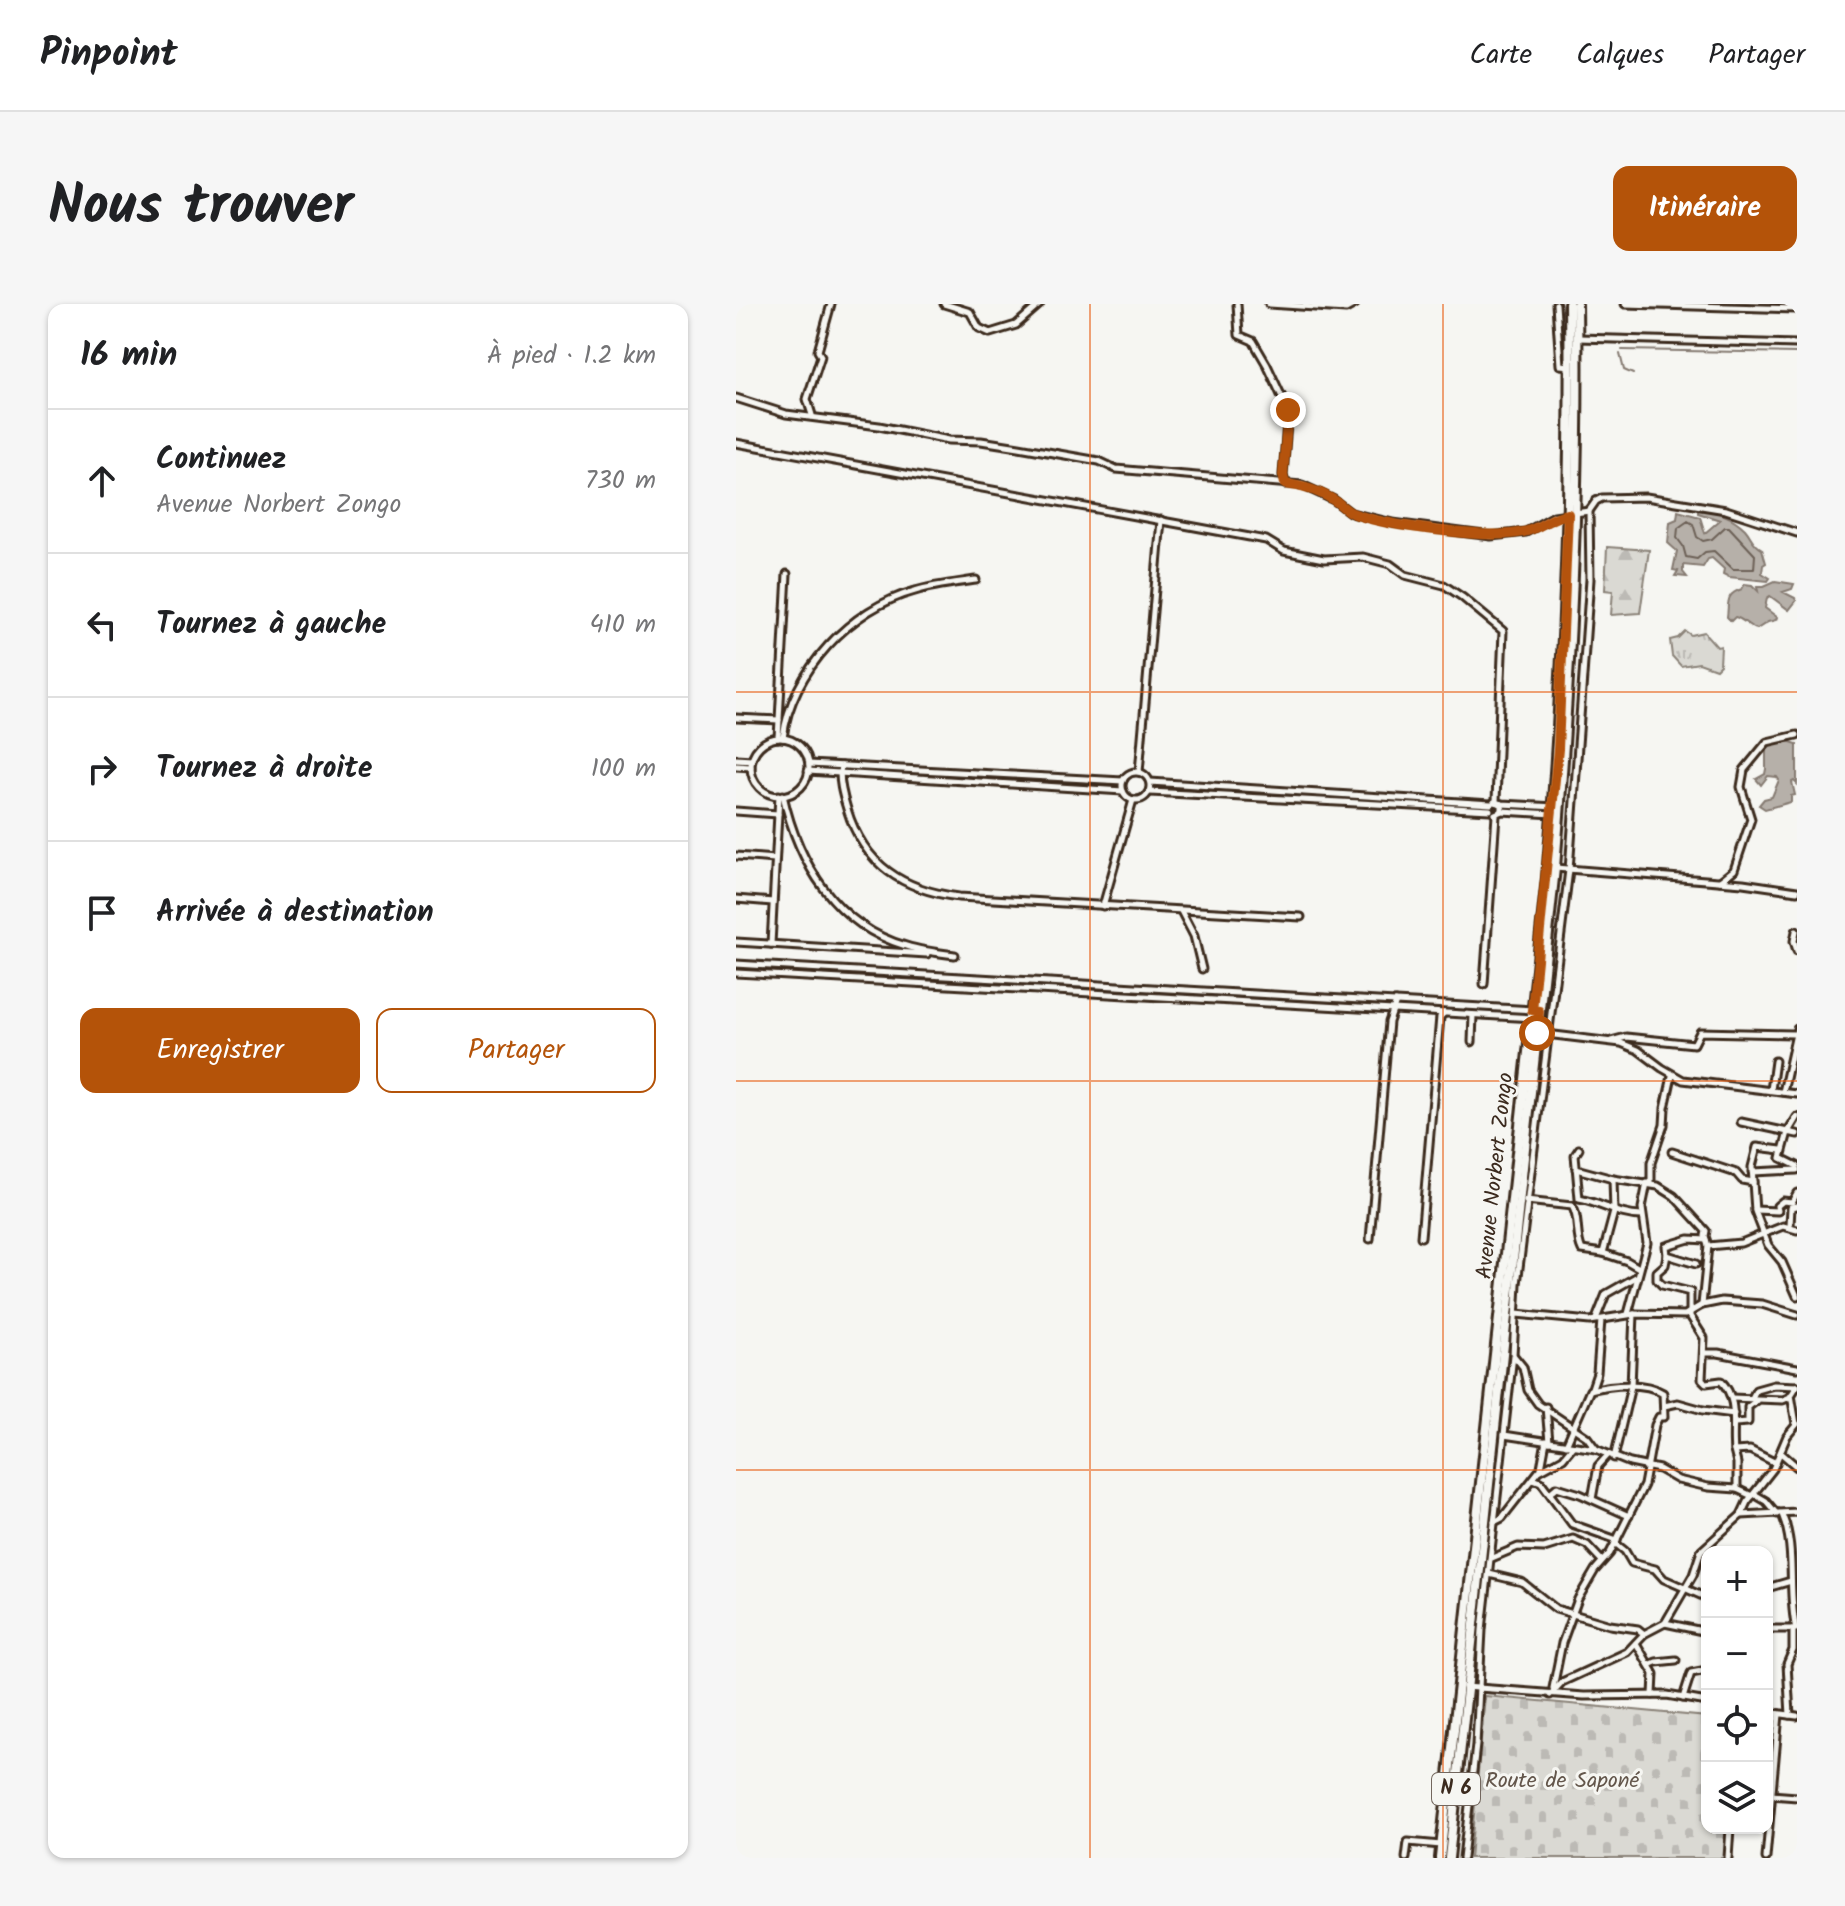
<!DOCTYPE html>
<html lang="fr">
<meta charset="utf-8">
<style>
body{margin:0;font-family:Kalam,sans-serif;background:#f6f6f6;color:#202124}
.controls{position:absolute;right:24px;bottom:24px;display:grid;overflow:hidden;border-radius:16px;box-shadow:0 2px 6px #0004}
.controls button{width:72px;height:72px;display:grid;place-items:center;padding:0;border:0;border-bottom:2px solid #e0e0e0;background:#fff;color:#202124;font:40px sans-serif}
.stop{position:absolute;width:24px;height:24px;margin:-18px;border:6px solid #b45309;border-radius:50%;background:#fff}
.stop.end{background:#b45309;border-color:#fff;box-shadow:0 2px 8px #0008}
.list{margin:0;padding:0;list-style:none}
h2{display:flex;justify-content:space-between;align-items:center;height:104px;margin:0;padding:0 32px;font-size:34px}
h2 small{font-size:26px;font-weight:400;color:#757577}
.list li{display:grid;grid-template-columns:52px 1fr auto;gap:24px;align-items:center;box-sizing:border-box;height:144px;padding:0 32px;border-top:2px solid #e0e0e0}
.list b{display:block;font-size:30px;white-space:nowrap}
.list p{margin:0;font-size:26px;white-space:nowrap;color:#757577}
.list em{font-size:26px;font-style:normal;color:#757577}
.actions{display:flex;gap:16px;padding:24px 32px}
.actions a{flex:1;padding:18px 0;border:2px solid #b45309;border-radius:16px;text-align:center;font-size:28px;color:#b45309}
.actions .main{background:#b45309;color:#fff}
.icon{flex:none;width:44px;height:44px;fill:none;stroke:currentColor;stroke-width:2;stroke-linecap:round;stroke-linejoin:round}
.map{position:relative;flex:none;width:1061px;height:1554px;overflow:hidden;border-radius:16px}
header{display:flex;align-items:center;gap:48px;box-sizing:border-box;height:112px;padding:0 40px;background:#fff;border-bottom:2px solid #e0e0e0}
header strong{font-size:38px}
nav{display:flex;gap:44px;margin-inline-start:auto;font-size:28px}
.intro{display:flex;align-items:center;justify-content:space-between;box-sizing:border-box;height:192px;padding:0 48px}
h1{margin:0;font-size:56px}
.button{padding:20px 36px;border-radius:16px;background:#b45309;color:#fff;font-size:28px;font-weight:700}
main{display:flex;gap:48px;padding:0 48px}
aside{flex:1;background:#fff;border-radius:16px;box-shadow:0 2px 6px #0004}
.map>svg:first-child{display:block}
.grass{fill:url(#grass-tufts);stroke:#8a8278;stroke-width:2}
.forest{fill:url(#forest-firs);stroke:#8a8278;stroke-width:2}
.cemetery{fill:url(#cemetery-stones);stroke:#8a8278;stroke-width:2}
.water{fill:#b6b0a9;stroke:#857a71;stroke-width:2}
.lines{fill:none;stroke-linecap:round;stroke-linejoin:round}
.shore{stroke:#6c6056;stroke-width:2}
.stream{stroke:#857a71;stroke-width:2}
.minor-casing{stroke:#3b2a1e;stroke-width:11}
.primary-casing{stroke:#3b2a1e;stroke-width:14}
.minor{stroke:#f6f6f2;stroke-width:5}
.primary{stroke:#f6f6f2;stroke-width:8}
.route{stroke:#b45309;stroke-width:10}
.grid{fill:none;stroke:#e8590c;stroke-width:2;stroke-opacity:0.55}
.labels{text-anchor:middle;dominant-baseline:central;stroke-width:6;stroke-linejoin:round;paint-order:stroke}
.shield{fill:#f6f6f2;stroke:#73675e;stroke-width:2}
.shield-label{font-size:20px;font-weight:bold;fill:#3b2a1e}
.street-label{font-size:22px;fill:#3b2a1e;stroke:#f6f6f2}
.park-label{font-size:22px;fill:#63564b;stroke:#f6f6f2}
</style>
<header>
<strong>Pinpoint</strong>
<nav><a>Carte</a><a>Calques</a><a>Partager</a></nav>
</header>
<div class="intro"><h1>Nous trouver</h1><a class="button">Itinéraire</a></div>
<main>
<aside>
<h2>16 min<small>À pied · 1.2 km</small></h2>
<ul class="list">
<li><svg class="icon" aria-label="ahead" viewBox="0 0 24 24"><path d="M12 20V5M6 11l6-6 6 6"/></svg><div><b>Continuez</b><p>Avenue Norbert Zongo</p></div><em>730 m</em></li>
<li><svg class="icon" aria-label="left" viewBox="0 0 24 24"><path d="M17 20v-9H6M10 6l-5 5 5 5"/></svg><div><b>Tournez à gauche</b></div><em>410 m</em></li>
<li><svg class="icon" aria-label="right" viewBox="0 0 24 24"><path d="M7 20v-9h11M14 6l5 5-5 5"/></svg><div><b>Tournez à droite</b></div><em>100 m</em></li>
<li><svg class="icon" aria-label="arrive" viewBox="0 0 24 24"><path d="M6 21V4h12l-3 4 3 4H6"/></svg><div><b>Arrivée à destination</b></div></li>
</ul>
<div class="actions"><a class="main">Enregistrer</a><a>Partager</a></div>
</aside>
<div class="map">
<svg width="1061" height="1554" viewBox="0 0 1061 1554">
<defs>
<pattern id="grass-tufts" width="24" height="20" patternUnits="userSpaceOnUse" patternTransform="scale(2)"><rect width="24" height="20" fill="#dad9d3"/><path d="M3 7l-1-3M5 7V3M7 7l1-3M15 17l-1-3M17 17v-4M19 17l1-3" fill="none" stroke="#bcbab5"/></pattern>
<pattern id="forest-firs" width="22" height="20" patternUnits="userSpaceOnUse" patternTransform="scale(2)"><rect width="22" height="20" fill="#dad9d3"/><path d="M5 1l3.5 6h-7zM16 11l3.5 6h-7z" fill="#bcbab5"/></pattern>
<pattern id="cemetery-stones" width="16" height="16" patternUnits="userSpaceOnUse" patternTransform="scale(2)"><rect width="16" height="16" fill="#dad9d3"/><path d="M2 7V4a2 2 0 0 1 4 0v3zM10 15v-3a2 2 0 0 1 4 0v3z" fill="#bcbab5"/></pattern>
</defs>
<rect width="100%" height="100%" fill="#f6f6f2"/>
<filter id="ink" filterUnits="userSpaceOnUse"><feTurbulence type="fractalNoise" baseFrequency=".0125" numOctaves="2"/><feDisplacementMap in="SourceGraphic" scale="16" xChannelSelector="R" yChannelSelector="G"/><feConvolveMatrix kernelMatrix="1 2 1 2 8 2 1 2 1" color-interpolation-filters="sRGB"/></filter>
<g filter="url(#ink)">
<!-- grass -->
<polygon class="grass" points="949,327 955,331 968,328 981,343 985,342 984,361 980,365 963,359 945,362 936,352 934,336 942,334"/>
<!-- forest -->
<polygon class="forest" points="871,243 913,246 904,309 875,311 877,287 869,286"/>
<!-- cemetery -->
<polygon class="cemetery" points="749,1392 971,1413 971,1524 991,1524 988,1554 734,1554"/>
<!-- water -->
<g class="water">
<path d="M962 204C982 208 996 212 1009 225 1016 233 1016 240 1026 245L1030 259 1027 261 1026 269 1034 274 1032 277 993 273 987 270 988 265 976 254 972 255 967 263 947 261V268L951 273 939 272 942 267 937 266 941 247 932 239 934 218 941 215 942 207 964 213 969 229 984 216 962 209Z"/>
<path d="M1039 277 1058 280 1056 285 1047 288 1059 294 1060 297 1053 306 1034 292 1031 294 1029 304 1041 313 1040 316 1032 318 1021 325C1012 323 1008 315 999 313L995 317 991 313C993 299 989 290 1006 285L1009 280 1016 281 1022 287 1021 282H1028Z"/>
<polygon points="1048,436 1061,440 1061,480 1058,477 1056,478 1059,491 1055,492 1055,498 1029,505 1023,501 1028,495 1036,493 1043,476 1041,473 1032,472 1025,481 1020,475 1029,470 1030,465 1030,445 1039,438"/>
</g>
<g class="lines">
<!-- shore -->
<polygon class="shore" points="952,217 957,220 961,233 967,237 976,235 989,223 993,223 1019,251 1018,265 997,265 978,247 969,248 961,255 950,253 947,242 941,234 942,224"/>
<!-- stream -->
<g class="stream">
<polyline points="886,46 1061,49"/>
<polyline points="884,50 888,66 897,70"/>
</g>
<!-- minor casing -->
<g class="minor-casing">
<g id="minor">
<polyline points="208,0 234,8 243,24 254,29 280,21 304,0"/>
<polyline points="501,0 503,31 517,37 531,61 552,106 547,171 549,180"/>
<polyline points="533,0 610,5 619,0"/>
<polyline points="820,0 824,61 834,62"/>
<polyline points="889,0 1061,5"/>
<polyline points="842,34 1061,40"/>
<polyline points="0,94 50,110 143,122 213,136 245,137 283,143 363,157 380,165 566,181 598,196 615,209 657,219 755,232 790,228 818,212 853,207"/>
<polyline points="76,111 71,95 85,52 82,47 95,0"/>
<polyline points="0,139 530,236 548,247 588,255 627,253 654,260 669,271 708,281 726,293 767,327 760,497"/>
<polyline points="0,414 43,416"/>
<polyline points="42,434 51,270"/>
<path d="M47 434C55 367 115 304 179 287 199 281 220 279 240 276"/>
<circle cx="44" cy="463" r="29"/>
<polyline points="0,455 16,456"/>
<polyline points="73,460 387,477"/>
<polyline points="0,462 15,463"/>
<path d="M105 462C102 475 107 492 111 505 128 561 167 586 223 593L565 613"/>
<polyline points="72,467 387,487"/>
<circle cx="400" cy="482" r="14"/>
<polyline points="403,468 425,216"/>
<polyline points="414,478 755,500"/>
<polyline points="414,488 754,506"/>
<path d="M47 491C62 559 100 622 170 642 186 647 203 649 219 651"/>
<polyline points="758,498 766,500 819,503"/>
<polyline points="0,507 42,510"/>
<polyline points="766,507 817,510"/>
<polyline points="759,510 766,507 766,500"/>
<polyline points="0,552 39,555"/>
<polyline points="819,564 1007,579 1061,587"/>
<polyline points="984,577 998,566 1015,515 1005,483 1008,466 1031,438 1061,431"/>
<polyline points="0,595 37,598"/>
<polyline points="367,602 397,496"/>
<polyline points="445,607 458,632 466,665"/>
<polyline points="1060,627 1058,637 1061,647"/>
<polyline points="0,638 191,650"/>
<polyline points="35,640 43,491"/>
<polyline points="0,660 798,706"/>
<polyline points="0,669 798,714"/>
<polyline points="748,680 760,511"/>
<polyline points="810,730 885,739 902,746 926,764 947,776 1061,790"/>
<polyline points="875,737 890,733 958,740 964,728 1058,730"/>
<polyline points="736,738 737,711"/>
<polyline points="1035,786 1039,757"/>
<polyline points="1047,788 1061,725"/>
<polyline points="1005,818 1052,828 1061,813"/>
<polyline points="1061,830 1052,828 1045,854 1061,862"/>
<path d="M843 845 839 851 843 895C866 899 882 912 906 912"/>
<polyline points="1045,846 1021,843 1016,863 1019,907 1032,941 1046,958 1061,992"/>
<polyline points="936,848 1000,869 1006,876 1017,878"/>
<polyline points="840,865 877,875 922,882 938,892 970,927 969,932 972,942 966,1001"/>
<polyline points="1016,868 1061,866"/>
<polyline points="877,875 878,908 867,949 891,957 903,964"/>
<polyline points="915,879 915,859 928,821 929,804 936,772"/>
<path d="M790 897 836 902C844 914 839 932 846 946L867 949"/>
<polyline points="1019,906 1042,907 1041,902 1047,897 1056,898 1061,889"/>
<polyline points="1054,922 1055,903 1061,902"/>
<polyline points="685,933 704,713 708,709"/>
<polyline points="634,935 653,718 660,698"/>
<polyline points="972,942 1005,939 1047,922 1061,926"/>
<path d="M931 951 929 961 921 968V976L926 981 954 988V1012L968 1034 966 1075 970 1079 985 1077C1004 1096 995 1124 998 1147L1014 1146 1040 1159"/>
<polyline points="960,960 931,951 930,942 953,935 970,936"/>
<polyline points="780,1010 854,1017 898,1010 949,1011 966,1001 986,997 1026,1000 1061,1011"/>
<polyline points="892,1010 911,939 906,904 911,879"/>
<polyline points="860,1015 870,990 900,973"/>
<polyline points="968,1049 982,1049 1061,1064"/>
<polyline points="778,1052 787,1063 792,1086 802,1100 851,1133 860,1145"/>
<polyline points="856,1084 861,1069 865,1016"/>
<polyline points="1055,1091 1060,1120"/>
<polyline points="995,1094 1047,1096 1054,1093 1061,1082"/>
<polyline points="1016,1094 1020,1086 1038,1081 1061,1082"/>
<polyline points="928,1102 942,1099 967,1106 998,1110"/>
<polyline points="810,1103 813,1138"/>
<polyline points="999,1119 1012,1118 1012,1103 1020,1097"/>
<polyline points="768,1131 860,1145 894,1159 923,1165 942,1176 972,1183 1001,1185 1016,1192"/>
<polyline points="998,1147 1001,1159 1001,1185"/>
<polyline points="1045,1149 1061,1163"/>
<polyline points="878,1154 895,1082 898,1010"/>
<polyline points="805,1164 810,1137"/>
<polyline points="797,1175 805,1178 836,1220 881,1236"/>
<polyline points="814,1189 821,1183 844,1190 893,1212"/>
<polyline points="1018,1190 1030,1197 1041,1210"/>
<polyline points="856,1195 862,1162 872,1151"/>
<path d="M1046 1210C1061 1245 1051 1288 1060 1325"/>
<polyline points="1005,1211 1061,1208"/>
<polyline points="758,1218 766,1214 803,1167 827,1154 837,1142"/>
<polyline points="879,1239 889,1247 896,1259 919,1265 928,1275 971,1294"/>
<polyline points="756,1254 782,1243 808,1244 837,1235 851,1241 866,1257"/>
<polyline points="753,1270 786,1278 820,1305 874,1321 902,1325 908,1330"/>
<polyline points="1031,1284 1055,1277"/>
<polyline points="929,1319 971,1328"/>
<polyline points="1031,1325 1058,1325"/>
<polyline points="900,1339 918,1370 917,1391"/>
<polyline points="913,1361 920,1358 940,1356"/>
<polyline points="729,1383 848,1392 931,1391 971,1398"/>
<path d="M817 1384 826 1339 842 1295 859 1266 874 1249 908 1181 919 1121 923 1113H928L927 1089C908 1077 875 1081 854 1086L830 1141"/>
<polyline points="814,1391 826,1378 891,1348 908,1330 929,1319 957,1271 965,1247 1005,1211 1011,1198 1037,1165 1051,1132 1061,1120"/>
<polyline points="947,1394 955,1369 971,1366"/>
<polyline points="1031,1408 1061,1412"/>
<polyline points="1054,1411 1051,1360 1057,1346 1057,1325"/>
<polyline points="1035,1491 1061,1493"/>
<polyline points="670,1554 672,1538 705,1541"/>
<polyline points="727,1554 740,1441 746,1326 777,1051 781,980 833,566 854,275 853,207 860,197 866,194 910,193 990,206 1061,229"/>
<polyline points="992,1554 994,1524"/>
<polyline points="1030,1554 1043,1410"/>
</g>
</g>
<!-- primary casing -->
<g class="primary-casing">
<g id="primary">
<path d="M704 1554 811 574C827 383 836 192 833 0"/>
<path d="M713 1554 819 564C834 376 844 189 841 0"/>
</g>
</g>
<!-- minor -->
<use href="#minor" class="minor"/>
<!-- primary -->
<use href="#primary" class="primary"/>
</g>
</g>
<g class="lines" filter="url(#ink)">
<!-- route -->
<path class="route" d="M552 106 547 171 549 180C568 182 586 188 601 198 606 202 611 207 616 209 648 222 755 236 787 228 804 225 815 212 832 210L822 445 796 706 803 707 801 729"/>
</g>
<!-- grid -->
<path class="grid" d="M354 0V1554M707 0V1554M0 388H1061M0 777H1061M0 1166H1061"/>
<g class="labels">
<!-- shield labels -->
<rect class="shield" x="696" y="1469" width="48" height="32" rx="6"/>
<g class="shield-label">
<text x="720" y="1485">N 6</text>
</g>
<!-- street labels -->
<g class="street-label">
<text transform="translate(760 872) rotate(-84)">Avenue Norbert Zongo</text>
</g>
<!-- park labels -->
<g class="park-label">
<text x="826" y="1477">Route de Saponé</text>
</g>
</g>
</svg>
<div class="controls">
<button>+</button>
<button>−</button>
<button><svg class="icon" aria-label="locate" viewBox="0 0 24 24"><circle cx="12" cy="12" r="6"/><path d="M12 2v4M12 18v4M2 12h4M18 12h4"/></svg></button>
<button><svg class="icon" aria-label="layers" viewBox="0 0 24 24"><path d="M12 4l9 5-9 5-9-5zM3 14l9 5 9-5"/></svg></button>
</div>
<div class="stop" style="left:801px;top:729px"></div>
<div class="stop end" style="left:552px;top:106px"></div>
</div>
</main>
